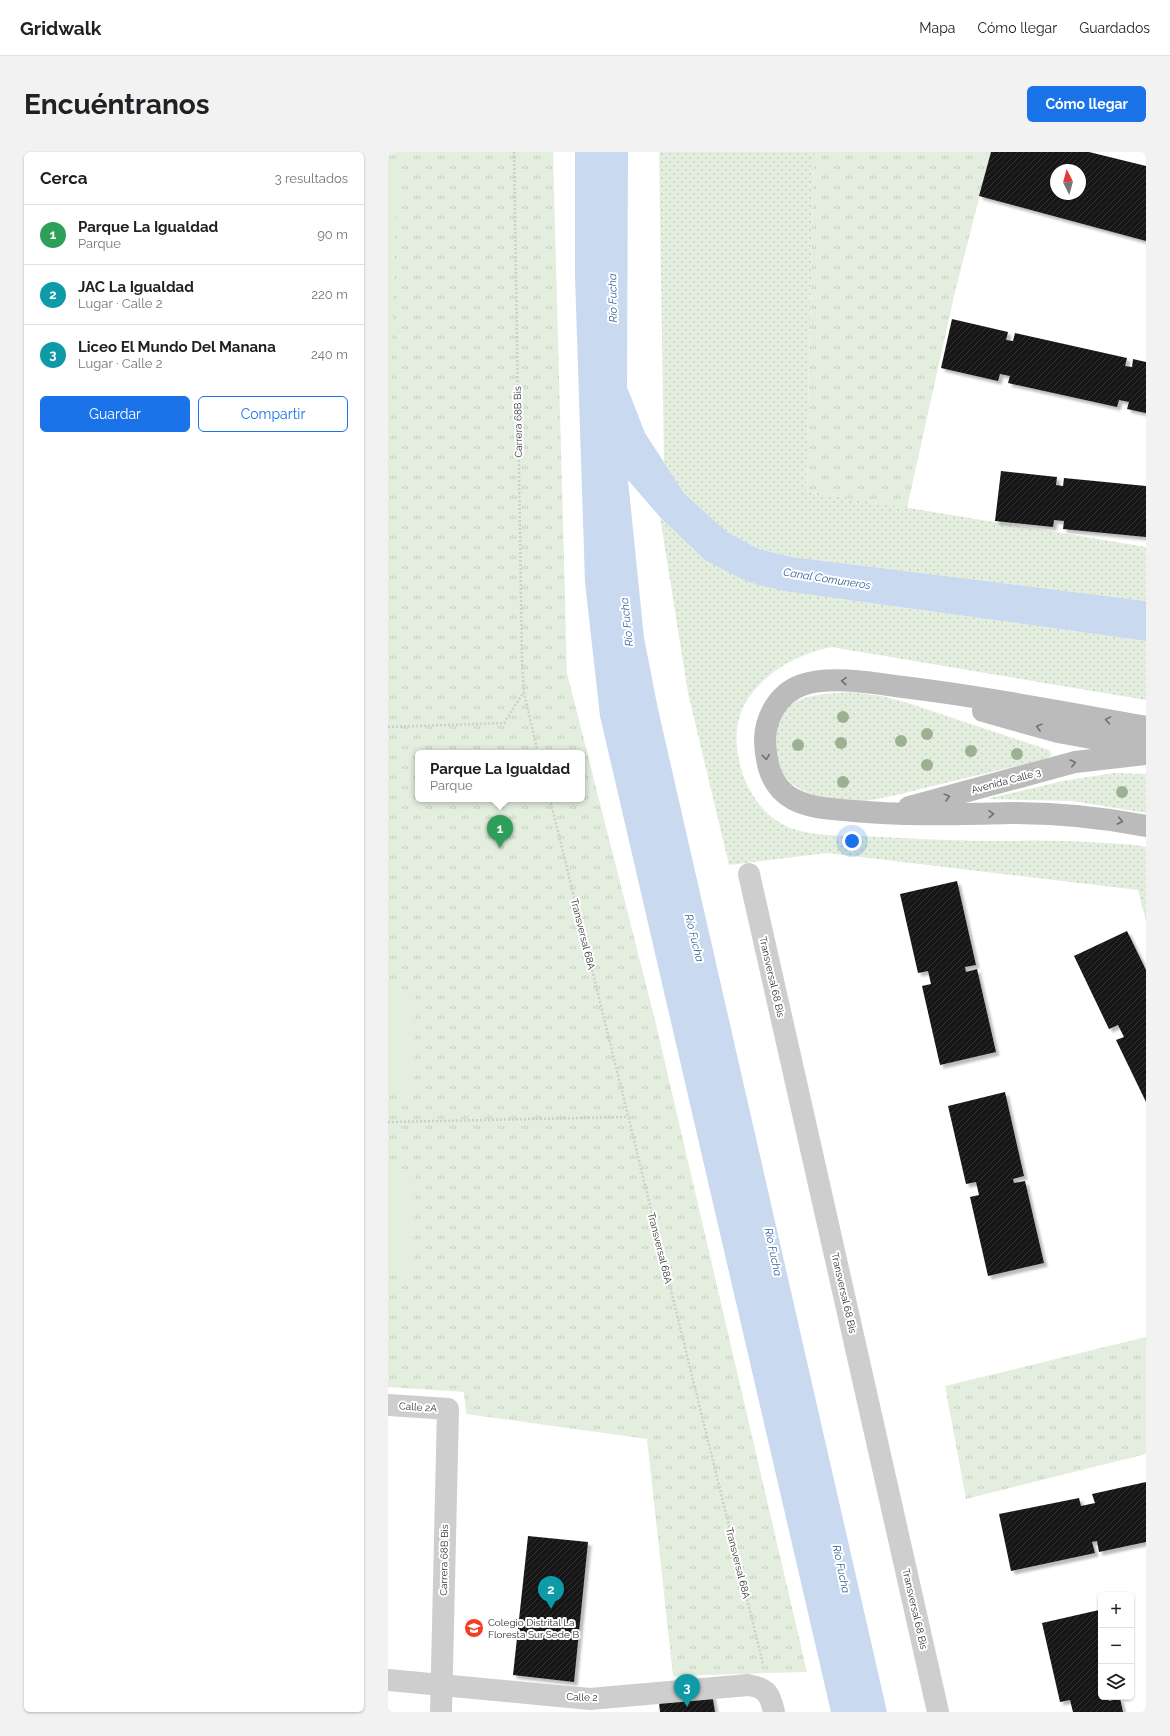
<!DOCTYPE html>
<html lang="es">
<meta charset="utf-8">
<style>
body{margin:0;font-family:Raleway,sans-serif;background:#f2f2f2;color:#202124}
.controls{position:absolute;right:12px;bottom:12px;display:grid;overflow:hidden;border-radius:6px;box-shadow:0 1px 3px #0004}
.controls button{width:36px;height:36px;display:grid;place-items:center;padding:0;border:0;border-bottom:1px solid #e0e0e0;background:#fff;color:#202124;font:20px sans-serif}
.compass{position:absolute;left:662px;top:12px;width:36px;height:36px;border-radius:50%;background:#fff;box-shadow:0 1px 3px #0004;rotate:354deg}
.you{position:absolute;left:464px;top:689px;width:14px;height:14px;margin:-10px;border:3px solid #fff;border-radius:50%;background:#1a73e8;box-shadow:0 0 0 6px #1a73e833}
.badge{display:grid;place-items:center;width:26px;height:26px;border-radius:50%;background:#1a73e8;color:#fff;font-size:13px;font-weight:700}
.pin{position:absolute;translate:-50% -33px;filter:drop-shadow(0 1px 2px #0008)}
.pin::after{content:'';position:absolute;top:21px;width:14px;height:12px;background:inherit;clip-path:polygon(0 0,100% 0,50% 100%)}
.popup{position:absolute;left:27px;top:598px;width:170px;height:52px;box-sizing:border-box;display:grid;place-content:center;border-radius:6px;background:#fff;filter:drop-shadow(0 1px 3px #0005);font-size:13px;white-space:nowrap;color:#757577}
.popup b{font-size:15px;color:#202124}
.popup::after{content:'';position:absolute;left:50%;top:100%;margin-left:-8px;border:8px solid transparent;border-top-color:#fff}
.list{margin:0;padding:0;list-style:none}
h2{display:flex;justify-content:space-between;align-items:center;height:52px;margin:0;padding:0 16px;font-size:17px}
h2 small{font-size:13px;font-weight:400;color:#757577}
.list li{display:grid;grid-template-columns:26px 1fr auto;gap:12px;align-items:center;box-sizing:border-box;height:60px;padding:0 16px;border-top:1px solid #e0e0e0}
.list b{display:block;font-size:15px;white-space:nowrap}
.list p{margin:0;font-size:13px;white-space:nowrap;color:#757577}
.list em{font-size:13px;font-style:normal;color:#757577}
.actions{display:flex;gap:8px;padding:12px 16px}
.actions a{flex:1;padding:9px 0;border:1px solid #1a73e8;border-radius:6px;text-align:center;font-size:14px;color:#1a73e8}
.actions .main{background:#1a73e8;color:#fff}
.icon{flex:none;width:22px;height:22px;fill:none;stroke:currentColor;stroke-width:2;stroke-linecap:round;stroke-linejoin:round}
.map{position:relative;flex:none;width:758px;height:1560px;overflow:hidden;border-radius:6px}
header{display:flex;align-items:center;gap:24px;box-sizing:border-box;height:56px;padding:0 20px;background:#fff;border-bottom:1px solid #e0e0e0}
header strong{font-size:19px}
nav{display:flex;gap:22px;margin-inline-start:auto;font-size:14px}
.intro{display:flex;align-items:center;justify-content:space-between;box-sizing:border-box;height:96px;padding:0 24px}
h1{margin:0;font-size:28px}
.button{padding:10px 18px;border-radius:6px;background:#1a73e8;color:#fff;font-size:14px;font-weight:700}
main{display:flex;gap:24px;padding:0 24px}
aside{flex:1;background:#fff;border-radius:6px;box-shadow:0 1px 3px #0004}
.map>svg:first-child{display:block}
.grass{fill:url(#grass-dots)}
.park{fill:url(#park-tufts);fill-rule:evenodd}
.pitch{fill:#e4eede}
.water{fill:#c9d9ef}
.building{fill:url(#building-hatch);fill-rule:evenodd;filter:url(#shadow)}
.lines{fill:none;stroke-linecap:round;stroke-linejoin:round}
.path{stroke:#cecece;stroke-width:2.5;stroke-dasharray:2 2;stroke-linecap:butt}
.street{stroke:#cecece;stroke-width:22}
.secondary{stroke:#bbb;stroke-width:22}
.tree{fill:#9bb192}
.oneway{stroke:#6f6f6f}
.labels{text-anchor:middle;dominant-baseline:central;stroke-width:4;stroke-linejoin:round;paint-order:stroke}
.street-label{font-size:10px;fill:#313131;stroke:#fff}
.poi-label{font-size:10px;fill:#313131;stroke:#fff;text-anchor:start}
.water-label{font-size:11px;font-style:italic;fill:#37619b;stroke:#fff}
</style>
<header>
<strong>Gridwalk</strong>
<nav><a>Mapa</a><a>Cómo llegar</a><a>Guardados</a></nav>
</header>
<div class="intro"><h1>Encuéntranos</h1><a class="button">Cómo llegar</a></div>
<main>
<aside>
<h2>Cerca<small>3 resultados</small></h2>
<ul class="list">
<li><span class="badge" style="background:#2e9e5b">1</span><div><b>Parque La Igualdad</b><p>Parque</p></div><em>90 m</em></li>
<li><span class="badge" style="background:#0f9aa8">2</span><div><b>JAC La Igualdad</b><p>Lugar · Calle 2</p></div><em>220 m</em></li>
<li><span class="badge" style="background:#0f9aa8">3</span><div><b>Liceo El Mundo Del Manana</b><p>Lugar · Calle 2</p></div><em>240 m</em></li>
</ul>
<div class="actions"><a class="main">Guardar</a><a>Compartir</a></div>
</aside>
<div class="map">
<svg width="758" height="1560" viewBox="0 0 758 1560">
<defs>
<pattern id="grass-dots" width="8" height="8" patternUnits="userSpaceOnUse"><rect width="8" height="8" fill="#e4eede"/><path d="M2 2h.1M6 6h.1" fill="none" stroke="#c4cdbf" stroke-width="1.8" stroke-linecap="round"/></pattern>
<pattern id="park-tufts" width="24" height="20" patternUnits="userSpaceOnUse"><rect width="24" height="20" fill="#e4eede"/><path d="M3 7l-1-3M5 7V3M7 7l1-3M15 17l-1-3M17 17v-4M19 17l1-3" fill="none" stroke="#c4cdbf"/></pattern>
<pattern id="building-hatch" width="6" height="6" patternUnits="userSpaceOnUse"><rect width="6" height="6" fill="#181818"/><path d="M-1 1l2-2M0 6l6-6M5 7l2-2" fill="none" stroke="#313131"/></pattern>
<filter id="shadow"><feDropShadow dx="3.5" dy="3.5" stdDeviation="1" flood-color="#0004"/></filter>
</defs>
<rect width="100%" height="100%" fill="#fff"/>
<!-- grass -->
<g class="grass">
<polygon points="271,0 426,0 418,339 758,395 758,449 404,405 371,397 339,380 296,341 276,310"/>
<path d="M272 365 317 407 395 439 758 489V548L443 495C410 503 381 517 361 545 347 566 346 588 352 612 357 636 375 664 398 674 422 685 451 683 476 684 526 687 576 689 626 689 657 688 688 689 718 691 731 692 745 692 758 695V769L750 738 439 701 341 713 300 541Z"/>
<path d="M462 540 494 544 520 551 661 598 664 603 658 607C618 617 577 626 537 636 512 642 475 653 450 649 436 646 419 642 407 634 384 620 378 574 398 556 416 541 441 542 462 540Z"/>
<polygon points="726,621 758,622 758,661 685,649 598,647 675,629"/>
</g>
<!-- park -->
<g class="park">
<path d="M0 0H165L179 521 268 872 419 1520 285 1524 259 1287 78 1262 76 1240 0 1235ZM30 601H194V647H30Z"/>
<polygon points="426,0 603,0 566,144 519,356 418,339"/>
<polygon points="758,1185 758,1302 578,1347 557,1234"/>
</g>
<!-- pitch -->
<g class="pitch">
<polygon points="0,16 9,16 0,346"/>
<polygon points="0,838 27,839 26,942 0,942"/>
<polygon points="0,1020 27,1021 26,1124 0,1123"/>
</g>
<!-- water -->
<polygon class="water" points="187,0 240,0 239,235 257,281 296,341 339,380 371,397 404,405 758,449 758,489 395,439 360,430 317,408 272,365 240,328 256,486 270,557 499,1560 443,1560 212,564 197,430 187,124"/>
<!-- building -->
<g class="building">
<path d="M603 0H701L758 14V89L591 44ZM668 18H692V42H668Z"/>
<polygon points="564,167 620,180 618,188 625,189 627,181 739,206 737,214 744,215 745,207 758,210 758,261 739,257 741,250 731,248 729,255 620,231 622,224 612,222 610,229 553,216"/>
<polygon points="613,319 669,325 668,333 675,334 676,326 758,334 758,385 675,377 676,369 666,368 665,375 607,369"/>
<polygon points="569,729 588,813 577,815 578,820 589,817 608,900 552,913 534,834 543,832 540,819 530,821 512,742"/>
<polygon points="739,779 758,818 758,950 728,888 736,885 730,873 721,877 686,804"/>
<polygon points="617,940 636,1024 625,1027 626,1031 637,1029 656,1111 600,1124 582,1045 591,1043 588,1030 578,1032 560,954"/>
<polygon points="758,1330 758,1390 711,1400 709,1389 704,1390 707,1401 623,1419 611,1362 691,1346 693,1354 707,1351 704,1342"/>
<polygon points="140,1384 200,1390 186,1530 125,1523"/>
<polygon points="711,1458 713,1466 713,1545 720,1545 721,1549 732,1546 735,1560 685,1560 682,1548 672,1550 654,1471"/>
<polygon points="324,1542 327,1560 272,1560 271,1551"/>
</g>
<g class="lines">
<!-- path -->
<g class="path">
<polyline points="126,0 134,508 136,541 150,601"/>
<polyline points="0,575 116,571 135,541"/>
<polyline points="162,647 375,1512"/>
<polyline points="0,970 240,965"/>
</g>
<!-- street -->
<g class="street">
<polyline points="361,722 550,1560"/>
<polyline points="0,1253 60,1257 53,1560"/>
<path d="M0 1528 202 1547 360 1533C379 1536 382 1542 386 1560"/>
</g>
<!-- secondary -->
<g class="secondary">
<polyline points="595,559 670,580 753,595"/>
<path d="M758 575C675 560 591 544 507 534 480 530 440 524 414 533 391 541 377 565 377 589 378 612 383 635 405 647 424 657 445 657 466 659 519 664 571 662 623 661 669 661 713 665 758 674"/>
<polyline points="521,655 687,610 758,602"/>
</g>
</g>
<!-- trees -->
<g class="tree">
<circle cx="455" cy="565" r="6"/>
<circle cx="539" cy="582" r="6"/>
<circle cx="513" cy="589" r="6"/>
<circle cx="453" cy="591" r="6"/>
<circle cx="410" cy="593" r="6"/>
<circle cx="583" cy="599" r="6"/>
<circle cx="629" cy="602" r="6"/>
<circle cx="539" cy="613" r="6"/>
<circle cx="455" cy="630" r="6"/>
<circle cx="734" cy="640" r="6"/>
</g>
<!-- one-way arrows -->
<defs><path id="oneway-chevron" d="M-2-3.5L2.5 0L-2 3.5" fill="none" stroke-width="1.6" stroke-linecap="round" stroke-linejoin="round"/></defs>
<g class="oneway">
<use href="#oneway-chevron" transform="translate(456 529) rotate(-178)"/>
<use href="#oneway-chevron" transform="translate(720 568) rotate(-170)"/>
<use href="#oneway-chevron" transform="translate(651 575) rotate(-165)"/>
<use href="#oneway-chevron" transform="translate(378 605) rotate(84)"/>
<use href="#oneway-chevron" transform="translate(685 611) rotate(-13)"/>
<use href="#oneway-chevron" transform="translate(559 645) rotate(-15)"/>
<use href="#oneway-chevron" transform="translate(603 662) rotate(-2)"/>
<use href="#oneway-chevron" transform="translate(732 669) rotate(11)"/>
</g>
<!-- icons -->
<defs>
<g id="school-disc" transform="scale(1)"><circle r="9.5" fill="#f43d26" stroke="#fff"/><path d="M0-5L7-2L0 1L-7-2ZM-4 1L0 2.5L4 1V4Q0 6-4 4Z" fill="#fff"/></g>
</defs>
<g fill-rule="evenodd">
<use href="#school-disc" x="86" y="1476"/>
</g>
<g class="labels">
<!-- street labels -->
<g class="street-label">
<text transform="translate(130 270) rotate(-91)">Carrera 68B Bis</text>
<text transform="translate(618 629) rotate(-15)">Avenida Calle 3</text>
<text transform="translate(195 782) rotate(76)">Transversal 68A</text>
<text transform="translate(384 825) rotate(77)">Transversal 68 Bis</text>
<text transform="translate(272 1096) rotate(76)">Transversal 68A</text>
<text transform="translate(456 1141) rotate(77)">Transversal 68 Bis</text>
<text transform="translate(30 1255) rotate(4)">Calle 2A</text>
<text transform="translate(56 1408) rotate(-89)">Carrera 68B Bis</text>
<text transform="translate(350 1411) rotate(76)">Transversal 68A</text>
<text transform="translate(527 1457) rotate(77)">Transversal 68 Bis</text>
<text transform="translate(194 1545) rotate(2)">Calle 2</text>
</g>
<!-- poi labels -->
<g class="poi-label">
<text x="100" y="1470">Colegio Distrital La<tspan x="100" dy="12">Floresta Sur Sede B</tspan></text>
</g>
<!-- water labels -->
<g class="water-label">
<text transform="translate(225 146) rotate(-91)">Río Fucha</text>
<text transform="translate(439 427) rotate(9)">Canal Comuneros</text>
<text transform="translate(239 470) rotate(-96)">Río Fucha</text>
<text transform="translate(306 786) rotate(76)">Río Fucha</text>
<text transform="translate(385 1100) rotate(78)">Río Fucha</text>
<text transform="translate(453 1417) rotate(78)">Río Fucha</text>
</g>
</g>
</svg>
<div class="controls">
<button>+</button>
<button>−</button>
<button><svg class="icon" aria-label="layers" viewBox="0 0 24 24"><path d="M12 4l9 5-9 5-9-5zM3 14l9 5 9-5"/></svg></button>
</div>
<svg class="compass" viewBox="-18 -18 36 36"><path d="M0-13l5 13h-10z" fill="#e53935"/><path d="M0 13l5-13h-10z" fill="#757577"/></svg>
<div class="you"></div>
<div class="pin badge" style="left:112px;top:696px;background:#2e9e5b">1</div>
<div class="popup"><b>Parque La Igualdad</b>Parque</div>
<div class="pin badge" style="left:163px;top:1457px;background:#0f9aa8">2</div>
<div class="pin badge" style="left:299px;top:1555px;background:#0f9aa8">3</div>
</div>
</main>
